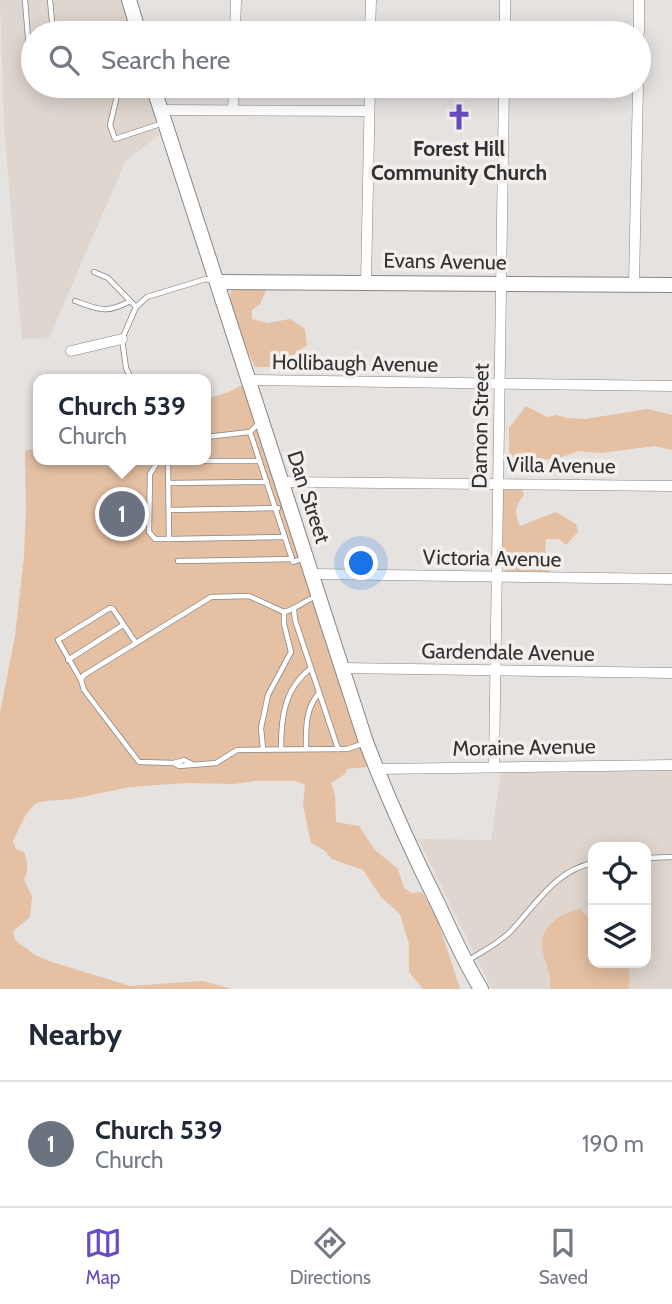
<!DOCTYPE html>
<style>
body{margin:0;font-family:Cabin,sans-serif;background:#f6f6f7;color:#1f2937}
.controls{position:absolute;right:21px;bottom:21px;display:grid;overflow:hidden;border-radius:14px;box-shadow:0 4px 18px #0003}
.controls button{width:63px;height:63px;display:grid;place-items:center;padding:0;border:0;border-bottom:2px solid #e0e1e3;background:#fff;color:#1f2937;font:35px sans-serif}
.you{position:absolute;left:362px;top:564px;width:24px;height:24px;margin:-18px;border:5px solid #fff;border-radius:50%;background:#1a73e8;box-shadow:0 0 0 10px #1a73e833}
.badge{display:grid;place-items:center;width:46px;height:46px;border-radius:50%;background:#694bc4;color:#fff;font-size:23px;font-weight:700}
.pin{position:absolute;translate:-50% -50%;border:4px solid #fff;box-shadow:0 2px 7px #0006}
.popup{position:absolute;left:33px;top:374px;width:178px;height:91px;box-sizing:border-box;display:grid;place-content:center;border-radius:14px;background:#fff;filter:drop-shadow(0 2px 5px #0005);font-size:23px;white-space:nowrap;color:#747a83}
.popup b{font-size:26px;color:#1f2937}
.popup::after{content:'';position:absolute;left:50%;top:100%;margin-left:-14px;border:14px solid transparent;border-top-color:#fff}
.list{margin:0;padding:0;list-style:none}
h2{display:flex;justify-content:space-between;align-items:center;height:91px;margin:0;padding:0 28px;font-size:30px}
h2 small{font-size:23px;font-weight:400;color:#747a83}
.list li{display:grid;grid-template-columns:46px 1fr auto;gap:21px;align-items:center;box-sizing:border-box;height:126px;padding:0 28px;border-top:2px solid #e0e1e3}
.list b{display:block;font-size:26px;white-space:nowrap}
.list p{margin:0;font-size:23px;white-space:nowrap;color:#747a83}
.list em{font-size:23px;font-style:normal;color:#747a83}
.icon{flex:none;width:38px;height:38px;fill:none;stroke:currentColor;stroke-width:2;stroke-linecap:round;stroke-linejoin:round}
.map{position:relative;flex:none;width:672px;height:989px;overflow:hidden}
.search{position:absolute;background:#fff;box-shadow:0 4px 18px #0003;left:21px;right:21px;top:21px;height:77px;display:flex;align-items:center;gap:18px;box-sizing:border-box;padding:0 24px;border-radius:38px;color:#747a83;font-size:26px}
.sheet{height:217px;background:#fff}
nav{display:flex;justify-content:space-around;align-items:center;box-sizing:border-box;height:98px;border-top:2px solid #e0e1e3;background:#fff;font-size:19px;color:#747a83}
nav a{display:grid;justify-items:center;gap:4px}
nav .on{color:#694bc4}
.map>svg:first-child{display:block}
.built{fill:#dfd6cf;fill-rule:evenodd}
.green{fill:#e5c0a3}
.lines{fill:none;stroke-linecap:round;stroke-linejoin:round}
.lane-casing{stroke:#888583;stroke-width:6}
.street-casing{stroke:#888583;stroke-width:11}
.secondary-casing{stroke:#888583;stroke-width:16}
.lane{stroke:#fff;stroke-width:4.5}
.street{stroke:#fff;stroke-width:10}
.secondary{stroke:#fff;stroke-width:14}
.labels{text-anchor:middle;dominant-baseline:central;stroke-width:7;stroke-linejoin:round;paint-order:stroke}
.poi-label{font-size:21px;font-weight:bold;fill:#333232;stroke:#f2efed}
.street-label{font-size:21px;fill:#333232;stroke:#f2efed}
</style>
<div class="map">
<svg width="672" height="989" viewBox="0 0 672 989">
<rect width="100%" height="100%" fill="#e5e2e0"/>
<!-- built -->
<g class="built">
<polygon points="0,0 124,0 133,33 33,33 33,86 147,86 159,135 125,162 49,338 22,339 4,126"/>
<path d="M672 769V989H492L418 839 491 840 501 772ZM593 847H646V963H593Z"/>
</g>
<!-- green -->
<g class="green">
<path d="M244 287H255L266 290 260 304 252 310V319L267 323 290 319 305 329 307 345 278 367H255C247 348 226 311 231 291Z"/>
<path d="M244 384 367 767 347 769 345 774 331 783 335 795 336 822 359 826 375 850 398 869 404 888 412 893 422 892 436 915 460 989H423L409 972V944L400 914 381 897 363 870 332 859 324 850 311 843 303 805 305 785 295 781H254L235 784 186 783 130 787 72 799 46 801 36 803 26 814 13 841 16 849 24 852C28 863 29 868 24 880L32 896 30 917 13 931 15 940 35 955 52 962 130 986 203 981 232 989H0V713L15 636 24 557 26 513 25 451 38 448V460H206V399L229 392Z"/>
<polygon points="526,406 547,417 557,415 567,418 585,419 648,409 672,415 672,450 655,446 601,453 578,451 557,459 536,460 520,468 514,467 509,461 509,428"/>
<path d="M505 487 522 488 524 495C515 506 514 513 520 526L556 512 576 524 578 532 566 545 559 539H546L545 551 554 559 549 572 505 571C502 550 497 505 505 487Z"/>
<path d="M580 909 593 923V963H628L630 980 628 989H550C551 971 548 972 544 956 536 929 556 915 580 909Z"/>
</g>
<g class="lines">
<!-- lane casing -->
<g class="lane-casing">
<g id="lane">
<polyline points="25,0 28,38 33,61"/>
<polyline points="50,0 53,33"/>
<polyline points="132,86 117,96 110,125 115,139 163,123"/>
<polyline points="94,272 108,278 136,307"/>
<path d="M75 301C100 310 106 314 130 301"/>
<polyline points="131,379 126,368 122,339 136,307 147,297 206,279 213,281"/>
<polyline points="258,424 250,432 292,559 293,562 304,558"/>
<polyline points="206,437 250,432"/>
<polyline points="159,460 150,474 149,532 155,539 169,539"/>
<polyline points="168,460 169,539 285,537"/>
<polyline points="168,461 260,461"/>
<polyline points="169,483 267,482"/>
<polyline points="169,510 278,508"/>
<polyline points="178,561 292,559"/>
<polyline points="294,610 295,620 338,749"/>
<polyline points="68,660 123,625"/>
<polyline points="81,680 58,640 110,608 113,609 136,643"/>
<polyline points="263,749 261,728 268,695 291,652 284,624 284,612"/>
<path d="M281 749C281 717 284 689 311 668"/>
<path d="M306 749C306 728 305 709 319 693"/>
<path d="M174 763 139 762 84 690 81 680 84 675 211 597 249 596 284 612C292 611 306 600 317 596"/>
<polyline points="192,764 184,760 174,763 179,766 216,763 237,750 347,749 362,744"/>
<polyline points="646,858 672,857"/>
<path d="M469 960C483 951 499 943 510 932 536 905 554 871 593 863"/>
</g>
</g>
<!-- street casing -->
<g class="street-casing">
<g id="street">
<polyline points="235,33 236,0"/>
<polyline points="370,33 371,0"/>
<polyline points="505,33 505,0"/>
<polyline points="639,33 639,0"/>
<polyline points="160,110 369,111"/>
<polyline points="233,110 234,86"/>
<polyline points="366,282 370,86"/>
<polyline points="634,284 638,86"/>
<polyline points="71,351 122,339"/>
<polyline points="248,380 672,386"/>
<polyline points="282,482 672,486"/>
<polyline points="312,574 672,579"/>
<polyline points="343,668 672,673"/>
<polyline points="494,766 504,86"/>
<polyline points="377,769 672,765"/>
</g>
</g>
<!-- secondary casing -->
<g class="secondary-casing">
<g id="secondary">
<polyline points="129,0 139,33"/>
<path d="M153 86 366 742C388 799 413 854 440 908 453 936 465 963 481 989"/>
<polyline points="217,282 672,285"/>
</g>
</g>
<!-- lane -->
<use href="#lane" class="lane"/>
<!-- street -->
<use href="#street" class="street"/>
<!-- secondary -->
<use href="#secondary" class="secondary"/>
</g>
<!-- icons -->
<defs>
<g id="church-bare" transform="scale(2.1)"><path d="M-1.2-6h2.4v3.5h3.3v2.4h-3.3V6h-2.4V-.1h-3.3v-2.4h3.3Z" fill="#694bc4" stroke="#f2efed" stroke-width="2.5" paint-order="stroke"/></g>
</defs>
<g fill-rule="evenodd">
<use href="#church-bare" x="459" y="117"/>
</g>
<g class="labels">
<!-- poi labels -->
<g class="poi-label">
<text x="459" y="148">Forest Hill<tspan x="459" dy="24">Community Church</tspan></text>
</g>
<!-- street labels -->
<g class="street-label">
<text transform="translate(445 261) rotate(1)">Evans Avenue</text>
<text transform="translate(355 363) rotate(1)">Hollibaugh Avenue</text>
<text transform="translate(480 426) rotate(-89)">Damon Street</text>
<text transform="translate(561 465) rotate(1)">Villa Avenue</text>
<text transform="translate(309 497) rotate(72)">Dan Street</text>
<text transform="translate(492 558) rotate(1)">Victoria Avenue</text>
<text transform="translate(508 652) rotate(1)">Gardendale Avenue</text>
<text transform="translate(524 747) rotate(-1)">Moraine Avenue</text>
</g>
</g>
</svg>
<div class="controls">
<button><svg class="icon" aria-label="locate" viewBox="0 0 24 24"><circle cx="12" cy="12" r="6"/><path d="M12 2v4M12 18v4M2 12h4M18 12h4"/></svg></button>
<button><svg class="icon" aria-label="layers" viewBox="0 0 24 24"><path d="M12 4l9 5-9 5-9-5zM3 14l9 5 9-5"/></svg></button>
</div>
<div class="you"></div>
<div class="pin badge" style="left:122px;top:514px;background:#6b7280">1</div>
<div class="popup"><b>Church 539</b>Church</div>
<div class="search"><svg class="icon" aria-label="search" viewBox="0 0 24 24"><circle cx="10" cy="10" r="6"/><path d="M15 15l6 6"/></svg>Search here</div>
</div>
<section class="sheet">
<h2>Nearby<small></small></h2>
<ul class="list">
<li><span class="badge" style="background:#6b7280">1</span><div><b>Church 539</b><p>Church</p></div><em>190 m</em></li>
</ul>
</section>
<nav>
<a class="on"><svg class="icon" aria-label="map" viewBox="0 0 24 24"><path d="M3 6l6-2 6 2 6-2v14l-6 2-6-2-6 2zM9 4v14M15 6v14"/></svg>Map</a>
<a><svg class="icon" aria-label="directions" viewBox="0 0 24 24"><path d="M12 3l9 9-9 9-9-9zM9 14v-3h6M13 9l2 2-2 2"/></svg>Directions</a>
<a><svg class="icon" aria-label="saved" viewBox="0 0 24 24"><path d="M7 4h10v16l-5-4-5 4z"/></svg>Saved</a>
</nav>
